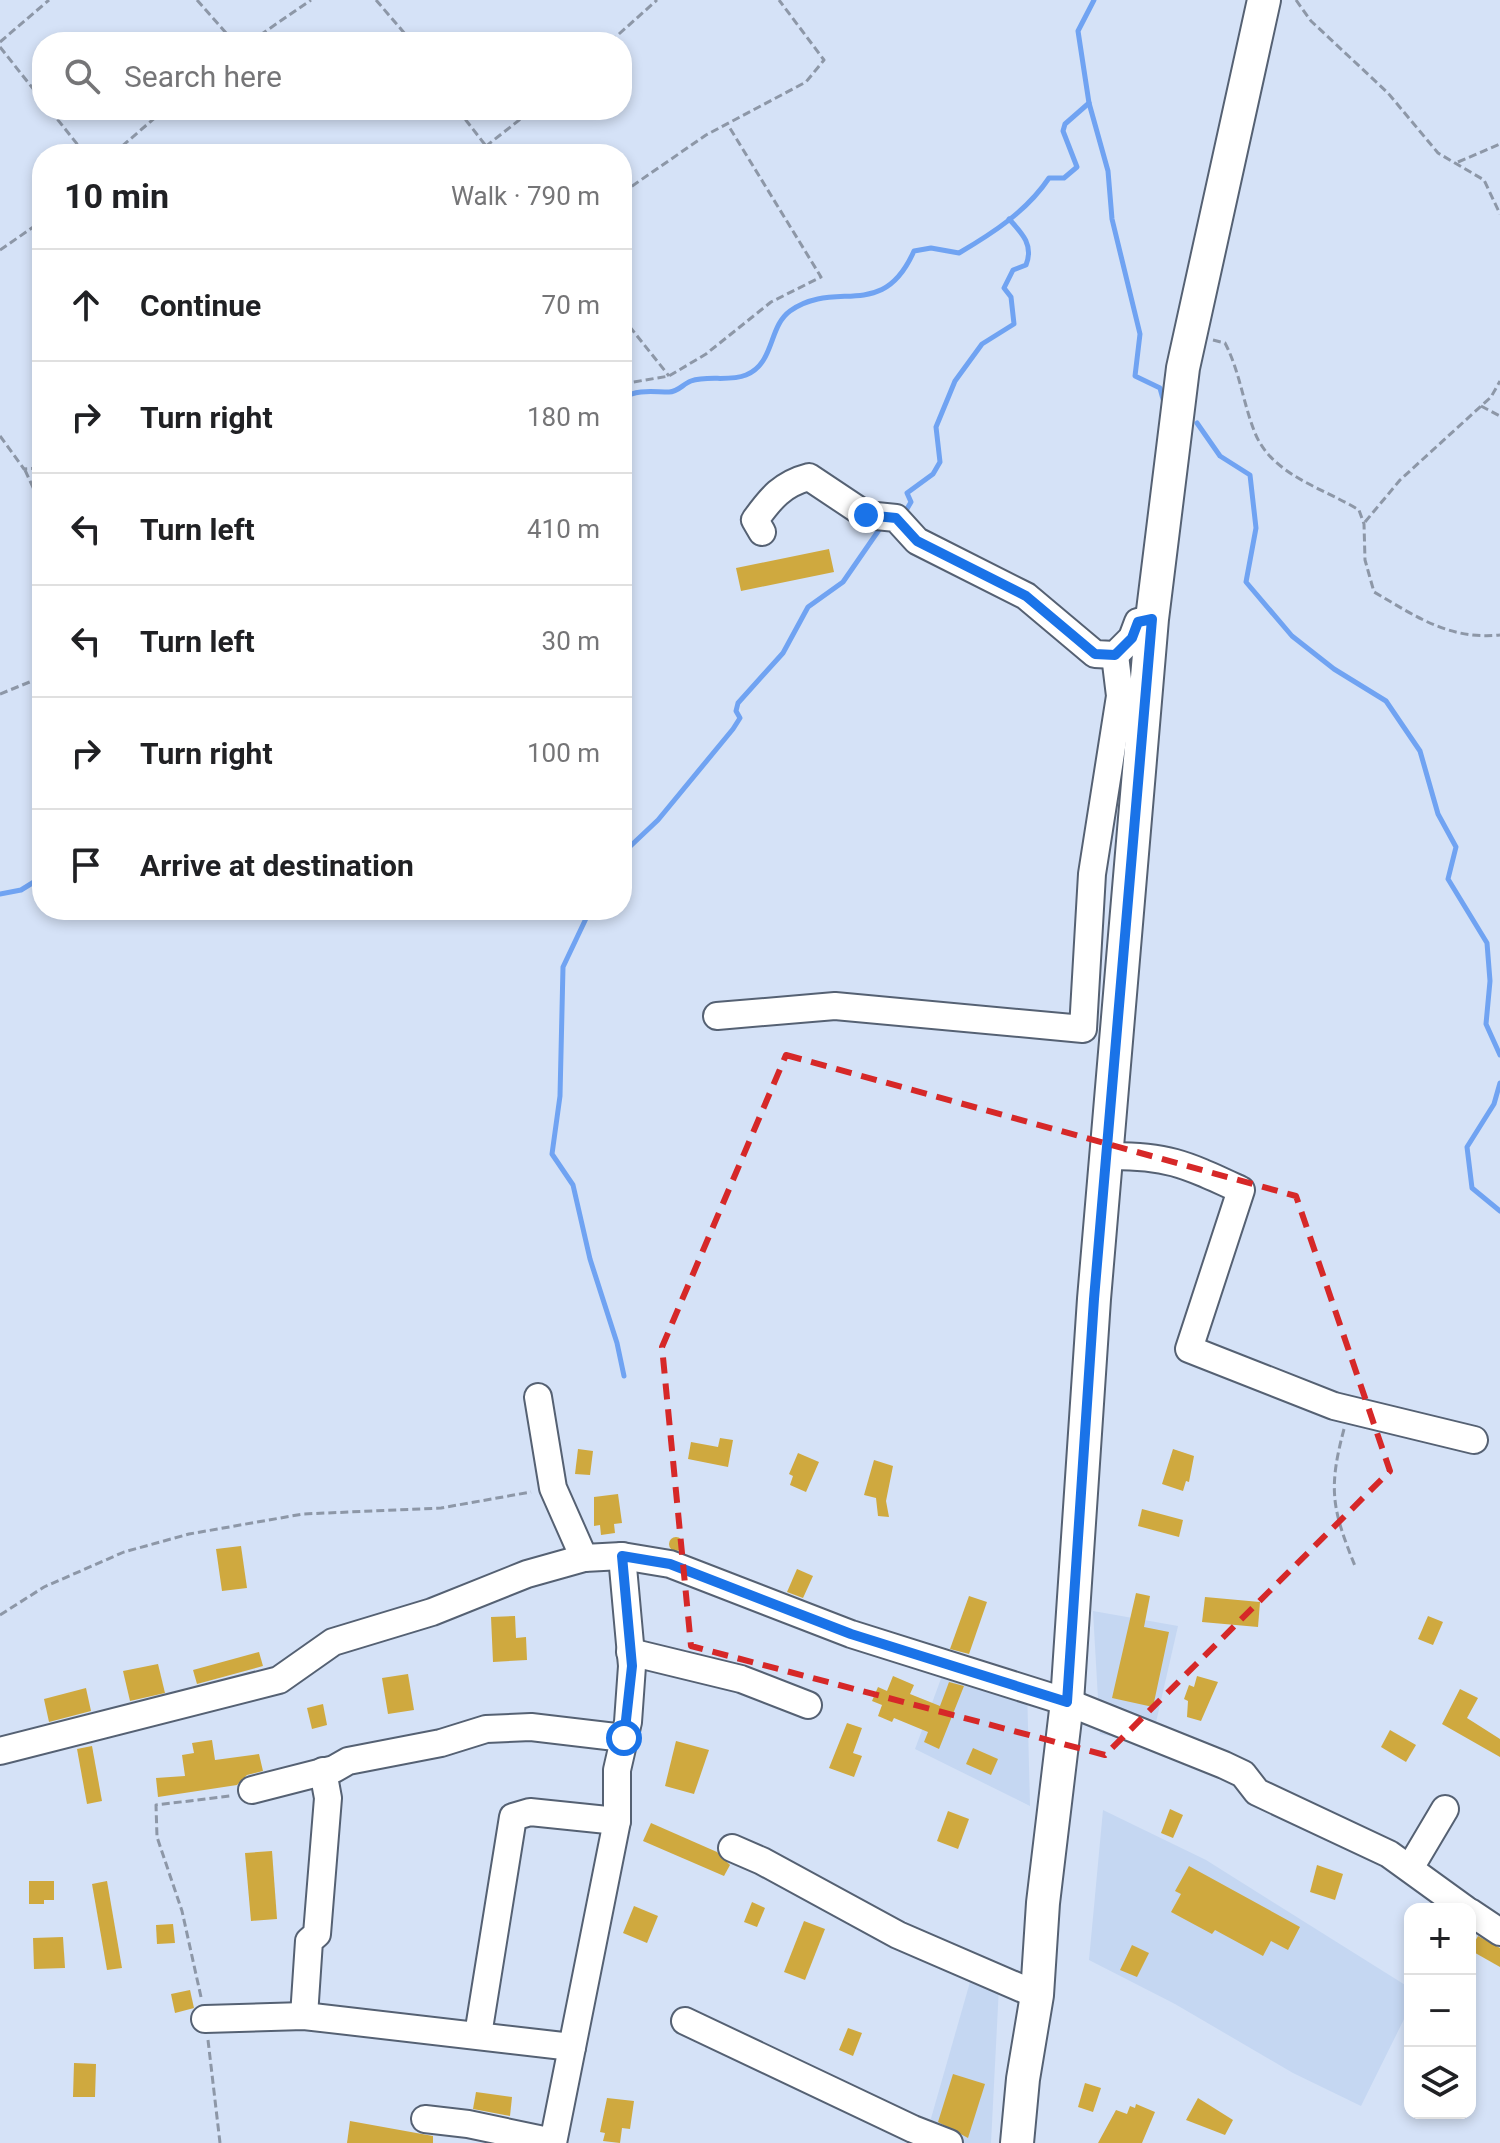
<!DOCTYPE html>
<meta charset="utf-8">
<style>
body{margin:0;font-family:Roboto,sans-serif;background:#f2f2f2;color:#202124}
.controls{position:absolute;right:24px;bottom:24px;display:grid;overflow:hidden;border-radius:16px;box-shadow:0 4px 12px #0003}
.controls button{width:72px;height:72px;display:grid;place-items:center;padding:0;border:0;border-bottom:2px solid #e0e0e0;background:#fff;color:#202124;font:40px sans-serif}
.stop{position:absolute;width:24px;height:24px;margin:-18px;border:6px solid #1a73e8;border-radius:50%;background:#fff}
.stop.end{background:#1a73e8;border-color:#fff;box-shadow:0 2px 8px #0008}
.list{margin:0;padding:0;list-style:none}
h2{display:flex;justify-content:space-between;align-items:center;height:104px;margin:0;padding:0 32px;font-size:34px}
h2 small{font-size:26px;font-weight:400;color:#757577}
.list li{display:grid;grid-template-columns:52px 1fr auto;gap:24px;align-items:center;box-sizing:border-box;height:112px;padding:0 32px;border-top:2px solid #e0e0e0}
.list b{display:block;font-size:30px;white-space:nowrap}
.list em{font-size:26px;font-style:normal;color:#757577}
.icon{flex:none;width:44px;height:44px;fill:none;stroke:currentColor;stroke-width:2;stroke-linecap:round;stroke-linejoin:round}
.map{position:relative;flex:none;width:1500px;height:2143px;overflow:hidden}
.search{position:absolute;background:#fff;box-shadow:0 4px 12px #0003;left:32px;top:32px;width:600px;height:88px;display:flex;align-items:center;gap:20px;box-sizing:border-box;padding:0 28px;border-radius:32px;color:#757577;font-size:30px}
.panel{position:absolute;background:#fff;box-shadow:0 4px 12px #0003;left:32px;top:144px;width:600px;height:776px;border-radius:32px}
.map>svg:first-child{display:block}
.built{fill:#c5d7f2}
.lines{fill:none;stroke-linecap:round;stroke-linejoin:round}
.stream{stroke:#70a3f2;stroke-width:5}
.building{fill:#cfa93f}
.minor-casing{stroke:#556173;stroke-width:30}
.major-casing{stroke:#556173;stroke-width:36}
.path{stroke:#8d97a7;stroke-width:3;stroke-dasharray:8 4;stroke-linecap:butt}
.minor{stroke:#fff;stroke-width:26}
.major{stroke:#fff;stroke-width:32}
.route{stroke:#1a73e8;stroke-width:10}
.marked{fill:none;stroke:#d62828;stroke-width:6;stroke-dasharray:16 10;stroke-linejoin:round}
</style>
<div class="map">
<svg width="1500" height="2143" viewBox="0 0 1500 2143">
<rect width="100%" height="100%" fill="#d5e2f7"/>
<!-- built -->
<g class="built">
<polygon points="1093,1611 1178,1626 1151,1744 1100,1734"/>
<polygon points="949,1657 1027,1687 1030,1806 915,1749"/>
<polygon points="1103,1810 1206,1860 1410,1988 1410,2007 1361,2106 1293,2073 1175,2004 1089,1960"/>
<polygon points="976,1961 1000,1967 991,2143 962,2143 928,2129"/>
</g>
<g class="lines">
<!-- stream -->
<g class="stream">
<polyline points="1094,0 1078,31 1089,103 1108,171 1112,219 1140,334 1135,376 1160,388 1163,399"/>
<path d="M622 398C639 389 652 392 669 392 678 392 683 384 691 381 708 375 729 382 746 375 775 363 768 327 790 311 837 278 882 323 914 251L931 248 959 253C993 233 1027 211 1049 178H1064L1077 167 1063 131 1065 124 1089 103"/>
<polyline points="1197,423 1220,456 1250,475 1256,528 1246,582 1292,636 1334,669 1386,701 1420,751 1438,814 1456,847 1448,879 1487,943 1490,981 1486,1024 1500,1055"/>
<path d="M904 514 911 502 907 493 933 474 940 462 936 427 955 381 982 344 1014 324 1011 297 1004 288 1013 270 1026 265C1034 245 1022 233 1009 219"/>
<polyline points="622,854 658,820 733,729 740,718 736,711 738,703 783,653 808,607 843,582 881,527"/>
<polyline points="0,894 21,890 42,877"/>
<polyline points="590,910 563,967 560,1096 552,1154 573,1185 590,1259 617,1343 624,1376"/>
<polyline points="1500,1083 1494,1104 1467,1147 1472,1188 1500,1211"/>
</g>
</g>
<!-- building -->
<g class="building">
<polygon points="829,549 834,572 741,591 736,568"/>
<polygon points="720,1438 733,1440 728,1467 688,1459 691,1442 718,1447"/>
<polygon points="578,1449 593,1451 590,1475 575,1474"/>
<polygon points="1173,1449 1194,1456 1189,1482 1186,1481 1183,1491 1162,1484"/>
<polygon points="798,1453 819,1462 806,1492 790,1485 793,1476 789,1474"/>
<polygon points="874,1460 893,1466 886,1501 889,1517 878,1516 876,1498 864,1495"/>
<polygon points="618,1494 622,1523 614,1524 615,1533 601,1535 600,1525 594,1526 594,1497"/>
<polygon points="1142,1509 1183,1520 1179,1537 1138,1526"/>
<circle cx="676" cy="1544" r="7"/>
<polygon points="241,1546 247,1588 222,1591 216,1549"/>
<polygon points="797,1569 813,1576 803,1598 787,1592"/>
<polygon points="1136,1593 1150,1596 1144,1627 1169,1632 1153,1707 1112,1698"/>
<polygon points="969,1596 987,1602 969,1654 950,1649"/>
<polygon points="1205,1597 1260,1602 1258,1627 1202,1622"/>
<polygon points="515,1616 516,1638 526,1637 527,1660 493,1662 491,1617"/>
<polygon points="1428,1616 1443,1622 1433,1645 1418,1639"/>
<polygon points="259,1652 263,1666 197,1684 193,1670"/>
<polygon points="158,1664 165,1693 130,1701 123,1671"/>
<polygon points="408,1674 414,1710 388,1714 382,1678"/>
<polygon points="893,1676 914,1685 910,1694 940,1706 949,1682 964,1686 939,1749 924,1742 928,1732 894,1718 892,1722 878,1716 882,1705 872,1701 878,1687 887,1691"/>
<polygon points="1197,1676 1218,1682 1201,1721 1187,1717 1188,1701 1184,1699 1189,1685 1194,1687"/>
<polygon points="86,1688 91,1711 49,1722 44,1699"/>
<polygon points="1460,1689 1478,1698 1467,1718 1500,1739 1500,1757 1442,1724"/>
<polygon points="323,1704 327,1725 312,1729 307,1708"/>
<polygon points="847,1723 862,1728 853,1753 862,1756 854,1777 829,1768"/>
<polygon points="1390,1730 1416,1745 1406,1762 1381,1747"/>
<polygon points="212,1740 215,1760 259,1754 263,1771 247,1775 237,1785 158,1797 156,1778 185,1776 182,1755 194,1753 192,1743"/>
<polygon points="676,1741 709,1750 694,1794 665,1786"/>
<polygon points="92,1746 102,1801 87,1804 77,1749"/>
<polygon points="973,1748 998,1759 991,1775 966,1764"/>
<polygon points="1170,1809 1183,1815 1173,1838 1161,1833"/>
<polygon points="948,1811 969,1819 958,1849 937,1841"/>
<polygon points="651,1823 717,1852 730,1865 724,1876 643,1841"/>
<polygon points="272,1851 277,1919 251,1921 245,1853"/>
<polygon points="1317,1865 1343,1874 1335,1900 1310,1892"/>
<polygon points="1189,1866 1300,1927 1288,1950 1271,1941 1263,1956 1215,1930 1212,1934 1171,1912 1181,1894 1175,1891"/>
<polygon points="29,1881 54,1881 54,1900 44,1900 44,1904 29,1904"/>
<polygon points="107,1881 122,1968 107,1970 92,1884"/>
<polygon points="752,1902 765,1908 757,1927 744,1922"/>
<polygon points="634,1906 658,1916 647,1943 623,1933"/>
<polygon points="804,1921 825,1929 805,1980 784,1972"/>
<polygon points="173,1924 175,1943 157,1944 156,1925"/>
<polygon points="1478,1936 1500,1948 1500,1967 1470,1950"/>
<polygon points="63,1937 65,1968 34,1969 33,1938"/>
<polygon points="1132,1945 1149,1953 1137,1977 1120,1970"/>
<polygon points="190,1990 194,2008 175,2013 171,1994"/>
<polygon points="848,2028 862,2033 853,2056 839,2050"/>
<polygon points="74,2063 96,2064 95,2097 73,2097"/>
<polygon points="953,2074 985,2084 968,2138 938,2122"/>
<polygon points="1085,2083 1101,2088 1093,2112 1078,2107"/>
<polygon points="476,2092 512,2097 510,2116 473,2109"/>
<polygon points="607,2098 634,2101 630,2129 622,2128 620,2143 603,2141 605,2133 600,2132"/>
<polygon points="1198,2098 1233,2120 1225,2135 1186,2120"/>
<polygon points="1136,2104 1155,2112 1142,2143 1098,2143 1116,2110 1127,2114 1130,2106 1135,2108"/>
<polygon points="350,2121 433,2136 433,2143 347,2143"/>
</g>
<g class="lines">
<!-- minor casing -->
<g class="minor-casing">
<g id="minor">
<path d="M762 532 755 520C771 498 782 484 809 477L866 515 896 518 917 541 1026 596 1095 654 1115 655 1132 638 1138 622 1152 619"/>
<polyline points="717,1016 835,1006 1083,1029 1092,874 1120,696 1115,655"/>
<path d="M1106 1156C1168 1155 1187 1165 1241 1190L1189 1349 1334 1406 1474 1440"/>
<polyline points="538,1397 553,1488 584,1558"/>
<polyline points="630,1652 741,1679 808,1705"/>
<polyline points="0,1751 279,1680 333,1642 432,1612 527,1574 584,1558 622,1556 670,1564 851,1634 1067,1702 1224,1765 1243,1774 1257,1792 1389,1854 1465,1909"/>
<polyline points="252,1790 334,1769 348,1761 441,1743 486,1729 531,1727 624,1738"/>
<polyline points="732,1848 762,1861 898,1935 1037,1995"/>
<polyline points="1410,1868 1445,1809"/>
<polyline points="1470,1912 1500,1932"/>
<polyline points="304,2016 309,1941 317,1934 328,1798 323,1771"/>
<polyline points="205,2019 304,2016 572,2047"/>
<polyline points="685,2021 913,2129 949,2143"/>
<polyline points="478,2035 513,1817 530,1812 617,1821"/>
<polyline points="425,2119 468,2124 553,2142"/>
<polyline points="553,2143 617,1821 617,1770 628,1722 632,1666 622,1556"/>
</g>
</g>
<!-- major casing -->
<g class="major-casing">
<polyline id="major" points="1017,2143 1023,2079 1037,1995 1043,1903 1067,1702 1094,1299 1152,619 1183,368 1264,0"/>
</g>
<!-- path -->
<g class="path">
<polyline points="197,0 234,42"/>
<polyline points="376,0 412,42"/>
<polyline points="1296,0 1311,21 1388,93 1438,153 1484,180 1500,214"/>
<polyline points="0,42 49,0"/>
<polyline points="250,42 311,0"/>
<polyline points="610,42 657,0"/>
<polyline points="0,47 42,100"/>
<polyline points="50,110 85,154"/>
<polyline points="458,110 486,146"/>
<polyline points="113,154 164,110"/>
<polyline points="476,154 532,110"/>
<polyline points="1458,162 1500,144"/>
<polyline points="622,193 706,135 806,82 824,60 779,0"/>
<polyline points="0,250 42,221"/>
<polyline points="622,317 669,376"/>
<path d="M1213 340 1225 343C1240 372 1243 403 1255 433 1272 475 1323 488 1359 510L1364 524 1365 560 1374 592C1417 617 1449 640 1500 635"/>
<polyline points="622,384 669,376 706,354 771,302 821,277 728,125"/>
<polyline points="1481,406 1500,416"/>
<polyline points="0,436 24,469 42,468"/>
<polyline points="25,470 42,507"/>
<polyline points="1365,522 1400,480 1491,397 1500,381"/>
<polyline points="0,694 42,677"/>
<path d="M1344 1429C1328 1489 1332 1509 1355 1566"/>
<polyline points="0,1615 44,1587 124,1552 189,1534 303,1514 441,1508 531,1492"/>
<polyline points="201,1997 182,1911 157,1837 156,1805 230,1796"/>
<polyline points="208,2040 220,2143"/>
</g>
<!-- minor -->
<use href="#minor" class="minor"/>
<!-- major -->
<use href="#major" class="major"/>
</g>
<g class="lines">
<!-- route -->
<polyline class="route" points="624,1738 632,1666 622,1556 670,1564 851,1634 1067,1702 1094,1299 1152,619 1138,622 1132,638 1115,655 1095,654 1026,596 917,541 896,518 866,515"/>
</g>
<!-- marked area -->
<path class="marked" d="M786 1055 1296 1196 1390 1471 1105 1755 691 1646 662 1347Z"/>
</svg>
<div class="controls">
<button>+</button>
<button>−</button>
<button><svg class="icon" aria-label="layers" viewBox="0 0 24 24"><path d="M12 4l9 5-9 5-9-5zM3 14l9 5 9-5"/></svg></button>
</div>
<div class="stop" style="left:624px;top:1738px"></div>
<div class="stop end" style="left:866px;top:515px"></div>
<div class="search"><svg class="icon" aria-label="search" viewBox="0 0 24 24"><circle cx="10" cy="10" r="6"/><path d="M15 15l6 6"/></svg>Search here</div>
<section class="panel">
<h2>10 min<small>Walk · 790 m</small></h2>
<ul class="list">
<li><svg class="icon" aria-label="ahead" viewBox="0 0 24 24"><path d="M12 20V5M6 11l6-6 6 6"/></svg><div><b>Continue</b></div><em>70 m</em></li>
<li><svg class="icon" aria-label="right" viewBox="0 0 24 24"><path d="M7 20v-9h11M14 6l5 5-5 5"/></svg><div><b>Turn right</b></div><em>180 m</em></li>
<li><svg class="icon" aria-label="left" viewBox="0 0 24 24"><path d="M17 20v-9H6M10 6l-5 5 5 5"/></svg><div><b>Turn left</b></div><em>410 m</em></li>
<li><svg class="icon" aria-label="left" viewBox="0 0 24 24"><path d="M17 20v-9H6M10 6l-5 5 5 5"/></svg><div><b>Turn left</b></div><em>30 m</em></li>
<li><svg class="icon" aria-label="right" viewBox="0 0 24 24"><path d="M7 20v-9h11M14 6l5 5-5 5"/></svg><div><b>Turn right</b></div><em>100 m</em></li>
<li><svg class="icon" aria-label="arrive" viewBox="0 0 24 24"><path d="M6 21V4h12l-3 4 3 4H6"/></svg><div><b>Arrive at destination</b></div></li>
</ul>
</section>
</div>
